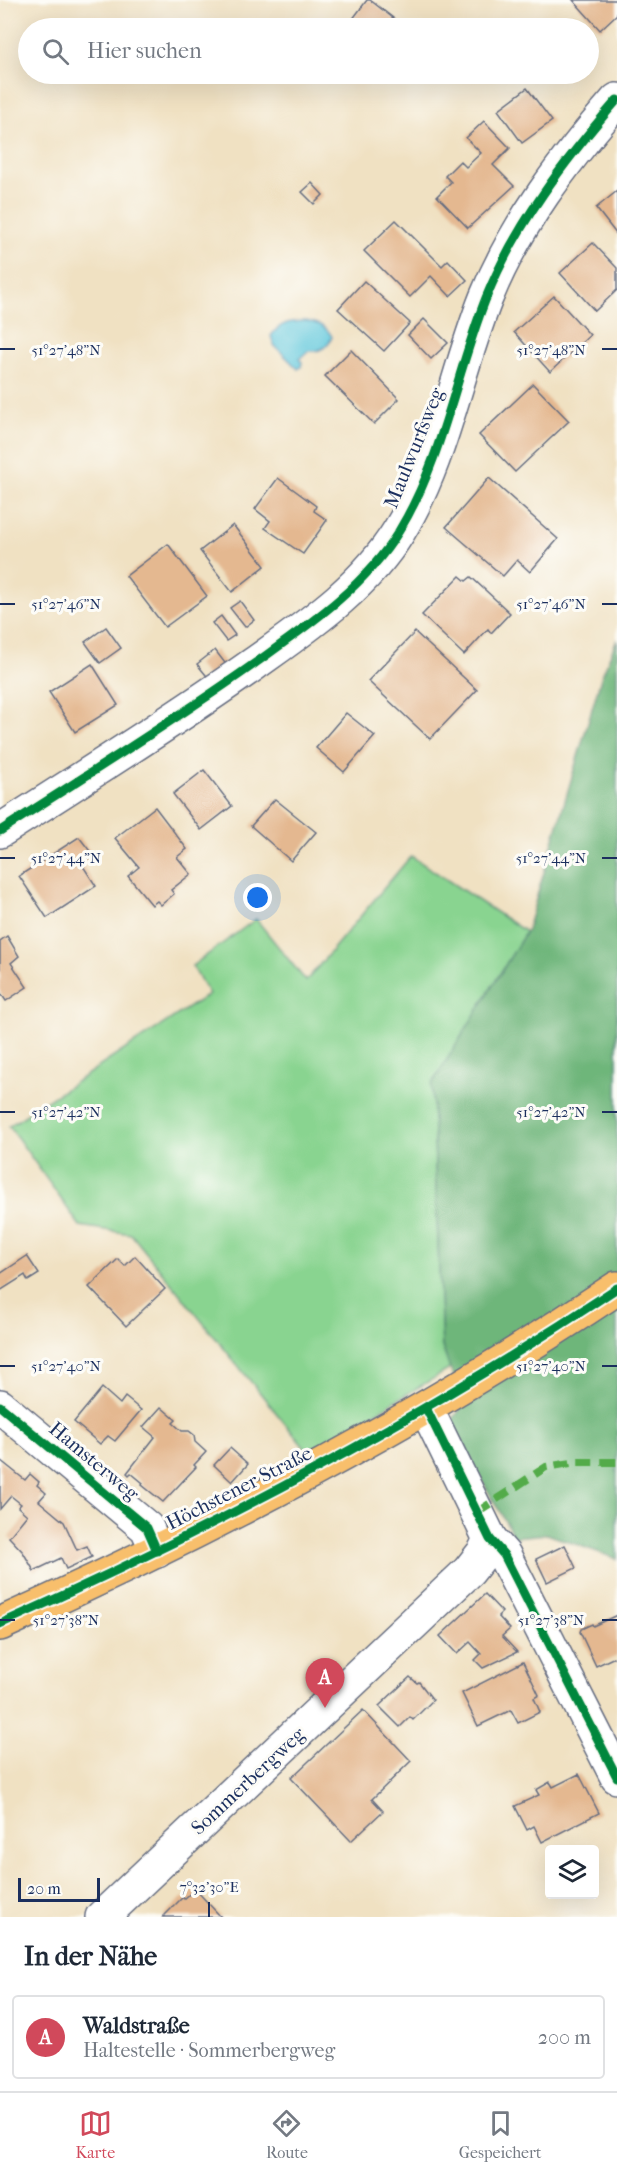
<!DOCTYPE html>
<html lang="de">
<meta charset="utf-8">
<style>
body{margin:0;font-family:"IM FELL French Canon",serif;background:#f6f6f7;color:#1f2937}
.controls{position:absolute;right:18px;bottom:18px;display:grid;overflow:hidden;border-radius:6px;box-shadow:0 6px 24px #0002}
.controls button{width:54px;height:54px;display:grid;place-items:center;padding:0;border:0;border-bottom:2px solid #e0e1e3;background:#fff;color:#1f2937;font:30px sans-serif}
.scale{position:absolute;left:18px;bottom:15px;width:82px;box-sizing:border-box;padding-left:6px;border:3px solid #1b2f5e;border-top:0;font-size:16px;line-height:21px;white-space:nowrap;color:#1b2f5e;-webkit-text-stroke:4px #fdfcf7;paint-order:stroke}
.you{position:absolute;left:258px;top:898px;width:21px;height:21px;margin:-15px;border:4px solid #fff;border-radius:50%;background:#1a73e8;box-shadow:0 0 0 9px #1a73e833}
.badge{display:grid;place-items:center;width:39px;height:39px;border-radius:50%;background:#d1495b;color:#fff;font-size:20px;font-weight:700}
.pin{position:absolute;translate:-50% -50px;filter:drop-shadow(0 2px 3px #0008)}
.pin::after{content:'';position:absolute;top:32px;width:21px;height:18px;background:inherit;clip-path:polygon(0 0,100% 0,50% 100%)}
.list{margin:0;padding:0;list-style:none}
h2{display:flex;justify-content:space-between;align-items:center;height:78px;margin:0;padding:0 24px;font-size:26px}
h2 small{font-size:20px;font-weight:400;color:#747a83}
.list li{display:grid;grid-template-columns:39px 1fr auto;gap:18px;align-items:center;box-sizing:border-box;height:84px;margin:0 12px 12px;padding:0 12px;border:2px solid #e0e1e3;border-radius:6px}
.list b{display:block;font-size:22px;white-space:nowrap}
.list p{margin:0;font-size:20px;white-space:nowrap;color:#747a83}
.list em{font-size:20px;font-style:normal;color:#747a83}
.icon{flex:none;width:33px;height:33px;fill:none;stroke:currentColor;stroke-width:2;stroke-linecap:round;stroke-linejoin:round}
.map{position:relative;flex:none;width:617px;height:1917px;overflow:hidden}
.search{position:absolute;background:#fff;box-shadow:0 6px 24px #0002;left:18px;right:18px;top:18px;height:66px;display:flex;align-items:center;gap:15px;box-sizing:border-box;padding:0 21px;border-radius:33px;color:#747a83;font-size:22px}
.sheet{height:174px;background:#fff}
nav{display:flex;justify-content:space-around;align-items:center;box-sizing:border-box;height:84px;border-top:2px solid #e0e1e3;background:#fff;font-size:16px;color:#747a83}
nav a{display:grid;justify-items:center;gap:3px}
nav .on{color:#d1495b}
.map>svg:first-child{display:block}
.green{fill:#89d490;stroke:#528277;stroke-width:1.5}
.forest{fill:#6eb67a;stroke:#44726c;stroke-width:1.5}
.water{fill:#5fc7dc;stroke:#3d7b9d;stroke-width:1.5}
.building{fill:#e4b890}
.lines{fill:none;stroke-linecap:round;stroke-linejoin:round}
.minor-casing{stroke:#666d81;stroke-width:36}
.major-casing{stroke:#666d81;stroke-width:36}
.minor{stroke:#fff;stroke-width:33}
.major{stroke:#f8bf6c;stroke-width:33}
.quiet{stroke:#52ab49;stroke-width:8;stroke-dasharray:15 8;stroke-linecap:butt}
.cycleway-casing{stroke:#fdfcf7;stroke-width:13}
.cycleway{stroke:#00873e;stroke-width:9}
.ticks{fill:none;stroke:#1b2f5e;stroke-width:2}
.labels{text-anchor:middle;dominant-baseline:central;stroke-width:6;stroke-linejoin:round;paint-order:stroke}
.street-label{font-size:20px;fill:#1b2f5e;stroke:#fdfcf7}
.ticks-label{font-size:15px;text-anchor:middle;fill:#1b2f5e;stroke:#fdfcf7;stroke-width:6;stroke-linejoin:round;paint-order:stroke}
</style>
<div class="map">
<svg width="617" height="1917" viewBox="0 0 617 1917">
<rect width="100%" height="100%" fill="#fdfcf7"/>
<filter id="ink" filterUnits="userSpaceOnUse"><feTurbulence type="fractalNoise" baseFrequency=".0167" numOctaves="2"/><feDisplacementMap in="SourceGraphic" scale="12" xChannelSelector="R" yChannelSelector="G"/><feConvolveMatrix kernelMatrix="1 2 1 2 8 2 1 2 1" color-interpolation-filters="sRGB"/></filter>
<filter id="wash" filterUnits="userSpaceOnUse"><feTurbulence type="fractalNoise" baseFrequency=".008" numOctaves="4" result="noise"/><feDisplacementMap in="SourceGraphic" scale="24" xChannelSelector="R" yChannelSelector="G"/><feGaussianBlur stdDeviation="1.35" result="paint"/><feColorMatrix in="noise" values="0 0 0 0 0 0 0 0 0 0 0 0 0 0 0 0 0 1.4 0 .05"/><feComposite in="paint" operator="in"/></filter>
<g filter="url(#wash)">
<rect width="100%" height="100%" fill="#f0e1c2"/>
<!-- green -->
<polygon class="green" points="411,856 526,932 432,1084 442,1346 450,1369 308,1452 131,1234 80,1226 9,1126 209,994 192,966 256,919 306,981"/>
<!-- forest -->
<polygon class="forest" points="617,639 617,1559 547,1534 514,1537 450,1423 467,1400 450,1369 442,1346 432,1084 527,930 601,678"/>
<!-- water -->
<path class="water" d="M306 321C317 323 327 326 332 337 327 348 320 352 308 351L299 359 302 362 301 367 298 369 274 345 271 336C281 322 289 322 306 321Z"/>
<g id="blocks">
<!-- building -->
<g class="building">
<polygon points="367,0 370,0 402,25 399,28 346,28"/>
<polygon points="573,0 617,0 617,14 600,30"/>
<polygon points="527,88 552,121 522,143 498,110"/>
<polygon points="484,121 510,148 493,165 514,186 468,228 437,196 451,182 445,176 460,161 466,167 481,153 466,138"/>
<polygon points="312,183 323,195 314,204 302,192"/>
<polygon points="617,191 617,235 596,208"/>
<polygon points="396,220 442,266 448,260 467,280 450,296 431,276 410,297 364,251"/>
<polygon points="593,243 617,268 617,290 595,311 560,273"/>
<polygon points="364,281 410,323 384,351 338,309"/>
<polygon points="554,296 590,335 550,372 514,332"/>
<polygon points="424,319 448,343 431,359 408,335"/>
<polygon points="351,350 399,399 374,424 325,376"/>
<polygon points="533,384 569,421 515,472 479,435"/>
<polygon points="278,478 316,506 314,511 327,520 303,554 265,528 270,521 255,509"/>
<polygon points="489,478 558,539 530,572 517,560 503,576 446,527"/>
<polygon points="233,525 265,566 232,592 200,551"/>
<polygon points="168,544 207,596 165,627 126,576"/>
<polygon points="460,576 466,581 471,577 510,613 491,633 488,629 464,655 422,615"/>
<polygon points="240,601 254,620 245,627 230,608"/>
<polygon points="221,616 235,635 226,641 212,623"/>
<polygon points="106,627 121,648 100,663 85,642"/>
<polygon points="415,632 477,690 430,739 368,681"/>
<polygon points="215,650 228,667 210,680 197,664"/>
<polygon points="92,664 118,705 75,732 49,692"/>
<polygon points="346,713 375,736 344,772 316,748"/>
<polygon points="204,770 232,806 201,830 173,794"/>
<polygon points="275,799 316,832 291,861 251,826"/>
<polygon points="155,807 187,849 177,857 191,874 171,890 174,894 161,905 157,901 152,905 128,876 139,867 115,838"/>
<polygon points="79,837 93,855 81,863 96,886 47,918 19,876"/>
<polygon points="7,936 19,956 11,963 27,987 6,1001 0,992 0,941"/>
<polygon points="27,1256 39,1274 28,1281 25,1275 0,1291 0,1274"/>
<polygon points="135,1256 165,1289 126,1326 89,1287 118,1259 125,1266"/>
<polygon points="102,1388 120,1404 125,1397 141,1410 115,1441 108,1436 100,1444 74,1422"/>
<polygon points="161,1407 176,1420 173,1423 182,1431 189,1431 194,1435 195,1442 206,1452 194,1465 196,1467 163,1502 142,1485 143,1483 131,1473 129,1475 127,1473 155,1437 143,1427"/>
<polygon points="230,1448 248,1464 232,1482 214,1465"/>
<polygon points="0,1460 25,1480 30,1474 39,1482 37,1485 46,1493 39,1501 64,1522 77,1550 87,1546 92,1557 66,1569 61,1558 34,1571 23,1552 9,1537 27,1515 18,1507 21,1504 11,1496 0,1509"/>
<polygon points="565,1545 576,1568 547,1582 536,1559"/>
<polygon points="485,1594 502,1612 498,1616 510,1629 502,1636 517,1652 483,1668 475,1660 481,1654 470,1642 457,1654 440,1636"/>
<polygon points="617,1615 617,1656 596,1666 580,1632 581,1629 592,1624 593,1626"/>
<polygon points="523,1662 539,1695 534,1698 540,1712 518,1723 511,1710 478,1726 462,1693"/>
<polygon points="410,1677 417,1683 419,1682 433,1700 413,1720 410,1717 400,1727 379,1706"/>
<polygon points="363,1710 411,1761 372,1799 383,1811 351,1841 291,1778"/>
<polygon points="579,1774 599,1813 542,1842 534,1826 527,1830 515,1806 539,1795 536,1790 550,1782 553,1787"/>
<polygon points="195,1889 221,1917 163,1917 183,1897 184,1899"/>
</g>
</g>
</g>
<g filter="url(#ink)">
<use href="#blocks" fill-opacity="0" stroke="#666d81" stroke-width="1.5"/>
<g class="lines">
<!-- minor casing -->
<g class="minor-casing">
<g id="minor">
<path d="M0 831C85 776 171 723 254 664 307 626 364 588 399 531 443 459 455 376 486 298 516 224 565 160 617 100"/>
<polyline points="0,1406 147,1528 157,1551"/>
<polyline points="426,1408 490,1539 504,1555 617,1777"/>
<polyline points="102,1917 469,1571 484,1552 490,1539"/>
</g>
</g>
<!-- major casing -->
<g class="major-casing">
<path id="major" d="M0 1624C215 1528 421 1419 617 1288"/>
</g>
<!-- minor -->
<use href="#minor" class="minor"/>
<!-- major -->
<use href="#major" class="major"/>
<!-- quiet -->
<polyline class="quiet" points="477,1512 546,1467 577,1462 617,1462"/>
<!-- cycleway casing -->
<g class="cycleway-casing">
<g id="cycleway">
<path d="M0 831C85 776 171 723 254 664 307 626 364 588 399 531 443 459 455 376 486 298 516 224 565 160 617 100"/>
<polyline points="0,1406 147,1528 157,1551"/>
<polyline points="426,1408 490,1539 504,1555 617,1777"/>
<path d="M0 1624C215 1528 421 1419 617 1288"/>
</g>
</g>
<!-- cycleway -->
<use href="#cycleway" class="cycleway"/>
</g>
</g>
<!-- ticks -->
<path class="ticks" d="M0 349H15M602 349H617M0 604H15M602 604H617M0 858H15M602 858H617M0 1112H15M602 1112H617M0 1366H15M602 1366H617M0 1620H15M602 1620H617M209 1902V1917"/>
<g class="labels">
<!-- street labels -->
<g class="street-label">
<text transform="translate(414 448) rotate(-68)">Maulwurfsweg</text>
<text transform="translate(94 1461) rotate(40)">Hamsterweg</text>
<text transform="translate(239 1488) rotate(-27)">Höchstener Straße</text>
<text transform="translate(248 1781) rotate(-43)">Sommerbergweg</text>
</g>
</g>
<g class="ticks-label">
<text x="66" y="355">51°27'48"N</text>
<text x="551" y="355">51°27'48"N</text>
<text x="66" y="609">51°27'46"N</text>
<text x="551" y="609">51°27'46"N</text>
<text x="66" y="863">51°27'44"N</text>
<text x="551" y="863">51°27'44"N</text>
<text x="66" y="1117">51°27'42"N</text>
<text x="551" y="1117">51°27'42"N</text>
<text x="66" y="1371">51°27'40"N</text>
<text x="551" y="1371">51°27'40"N</text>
<text x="66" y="1625">51°27'38"N</text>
<text x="551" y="1625">51°27'38"N</text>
<text x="209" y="1892">7°32'30"E</text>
</g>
</svg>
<div class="controls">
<button><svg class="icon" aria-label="layers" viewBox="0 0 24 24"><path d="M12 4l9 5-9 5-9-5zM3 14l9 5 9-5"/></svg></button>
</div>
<div class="scale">20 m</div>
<div class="you"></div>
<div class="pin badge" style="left:325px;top:1708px">A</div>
<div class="search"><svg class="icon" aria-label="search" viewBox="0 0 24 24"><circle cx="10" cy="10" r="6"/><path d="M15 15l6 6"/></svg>Hier suchen</div>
</div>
<section class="sheet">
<h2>In der Nähe<small></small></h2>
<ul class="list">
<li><span class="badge">A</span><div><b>Waldstraße</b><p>Haltestelle · Sommerbergweg</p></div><em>200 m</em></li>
</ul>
</section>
<nav>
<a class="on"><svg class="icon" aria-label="map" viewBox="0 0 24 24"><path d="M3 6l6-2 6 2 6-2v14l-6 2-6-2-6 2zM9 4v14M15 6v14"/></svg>Karte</a>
<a><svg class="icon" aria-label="directions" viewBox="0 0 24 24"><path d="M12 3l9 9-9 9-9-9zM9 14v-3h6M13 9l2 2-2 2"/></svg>Route</a>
<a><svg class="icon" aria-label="saved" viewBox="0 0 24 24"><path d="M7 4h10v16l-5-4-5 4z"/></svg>Gespeichert</a>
</nav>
